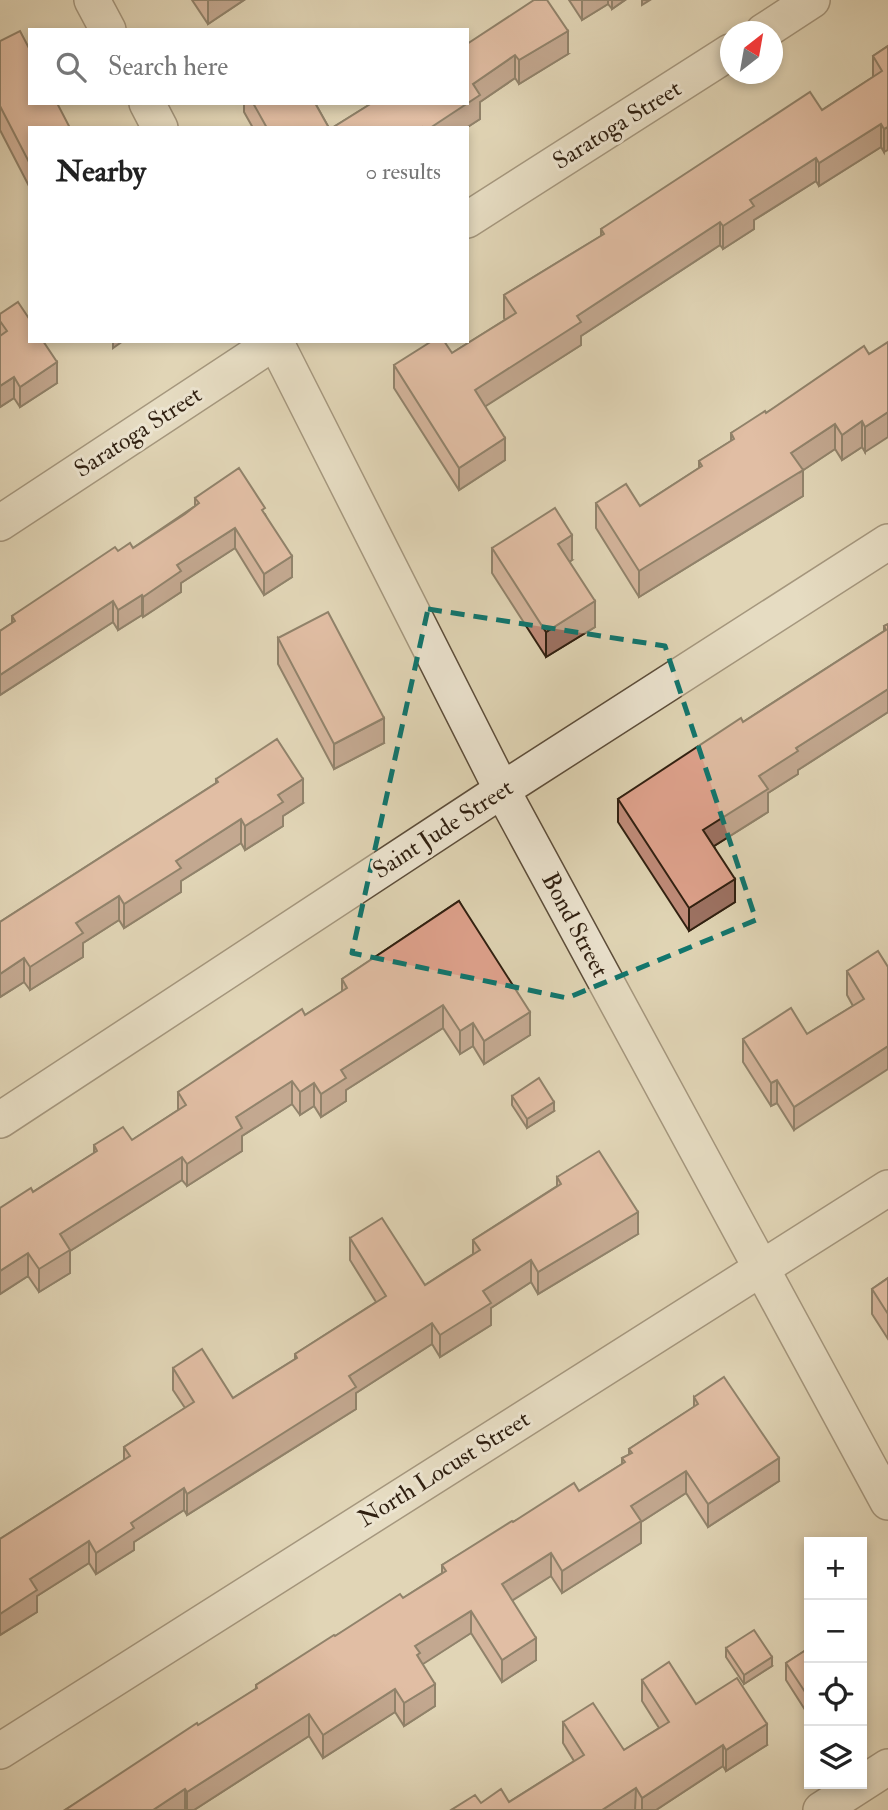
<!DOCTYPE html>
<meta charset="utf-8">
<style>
body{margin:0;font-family:"IM FELL Double Pica",serif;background:#f2f2f2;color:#222}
.controls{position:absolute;right:21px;bottom:21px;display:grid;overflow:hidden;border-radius:0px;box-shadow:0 4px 10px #0003}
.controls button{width:63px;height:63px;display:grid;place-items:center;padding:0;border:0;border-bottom:2px solid #e0e0e0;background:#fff;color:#222;font:35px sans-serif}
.compass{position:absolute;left:720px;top:21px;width:63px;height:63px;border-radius:50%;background:#fff;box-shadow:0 4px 10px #0003;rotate:31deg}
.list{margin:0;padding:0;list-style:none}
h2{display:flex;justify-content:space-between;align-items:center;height:91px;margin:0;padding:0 28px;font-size:30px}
h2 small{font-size:23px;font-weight:400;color:#767676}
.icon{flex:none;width:38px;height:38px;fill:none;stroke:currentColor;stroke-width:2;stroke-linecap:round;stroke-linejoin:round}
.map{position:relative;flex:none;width:888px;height:1810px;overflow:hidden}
.search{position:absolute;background:#fff;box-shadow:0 4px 10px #0003;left:28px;top:28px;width:441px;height:77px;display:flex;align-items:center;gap:18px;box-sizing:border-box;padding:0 24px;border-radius:0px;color:#767676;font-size:26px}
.panel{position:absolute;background:#fff;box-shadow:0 4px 10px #0003;left:28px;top:126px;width:441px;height:217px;border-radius:0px}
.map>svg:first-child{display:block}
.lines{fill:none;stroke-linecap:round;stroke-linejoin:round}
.street-casing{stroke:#5c4d3a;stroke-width:38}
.street{stroke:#ece4d0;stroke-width:35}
.wall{fill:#c18c7a;stroke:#2f1f10;stroke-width:2}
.shaded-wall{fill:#9d7263;stroke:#2f1f10;stroke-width:2}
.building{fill:#e0a38e;stroke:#2f1f10;stroke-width:2}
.marked{fill:none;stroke:#0f766e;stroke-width:5;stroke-dasharray:14 9;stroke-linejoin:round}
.labels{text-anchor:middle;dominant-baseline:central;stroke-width:6;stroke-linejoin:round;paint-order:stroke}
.street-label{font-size:24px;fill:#2f1f10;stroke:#ece4d0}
</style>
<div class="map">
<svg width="888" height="1810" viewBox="0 0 888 1810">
<rect width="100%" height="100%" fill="#e1d6b6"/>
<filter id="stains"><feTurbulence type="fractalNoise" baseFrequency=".00286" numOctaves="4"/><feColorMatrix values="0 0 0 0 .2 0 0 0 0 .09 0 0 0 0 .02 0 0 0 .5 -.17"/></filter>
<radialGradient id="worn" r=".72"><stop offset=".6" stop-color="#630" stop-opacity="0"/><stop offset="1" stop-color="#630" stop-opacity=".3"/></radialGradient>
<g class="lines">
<!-- street casing -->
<g class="street-casing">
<g id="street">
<polyline points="92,0 108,30"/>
<polyline points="763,32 812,0"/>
<polyline points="147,103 160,128"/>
<polyline points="467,220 730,52"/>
<polyline points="275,341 502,790 888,1502"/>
<polyline points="0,523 276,341"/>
<polyline points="0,1120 502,790 888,542"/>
<polyline points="0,1751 888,1188"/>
<polyline points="821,1810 888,1767"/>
</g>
</g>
<!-- street -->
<use href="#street" class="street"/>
</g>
<!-- wall -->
<g class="wall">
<polygon points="192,0 244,0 208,24"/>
<polygon points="569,0 625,0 612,9 608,4 582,20"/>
<polygon points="0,41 30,128 30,188 0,130"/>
<polygon points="467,44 568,54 519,84 515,78 480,102 480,119 466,128 332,128"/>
<polygon points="888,46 884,152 881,147 819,186 816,181 754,220 754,229 723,249 720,245 581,336 581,345 485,406 505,460 459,490 394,388 394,365 452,353 505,320 504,318 504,295 601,236 601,229 822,110 873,77 873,56"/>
<polygon points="244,103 315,103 329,128 253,128 244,112"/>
<polygon points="0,314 57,383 20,407 14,398 0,407"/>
<polygon points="869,354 865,452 862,447 842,460 835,449 803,470 803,496 639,597 596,528 596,503 640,506 699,468 699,461 731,441 731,433"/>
<polygon points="195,498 265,514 292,577 264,595 235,548 181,583 181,592 143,617 142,615 118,630 113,622 0,695 0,631 12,623 12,616 118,551 133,548 195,506"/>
<polygon points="492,548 572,560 569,562 595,627 546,657 492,573"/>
<polygon points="888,624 888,712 798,770 798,774 768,793 768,812 714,846 735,902 689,931 618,822 618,799 743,722 884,631 884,626"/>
<polygon points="278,638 384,743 334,769 278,664"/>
<polygon points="216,779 303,803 283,816 283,826 245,850 241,843 202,868 181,881 181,892 124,928 119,920 83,943 83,957 30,990 24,982 0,997 0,922 216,783"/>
<polygon points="459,901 530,1035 484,1064 473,1046 460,1054 443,1028 346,1090 346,1101 321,1117 314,1106 300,1115 292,1104 242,1136 242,1151 187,1186 182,1180 70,1251 70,1273 39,1292 28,1276 0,1294 33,1192 94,1153 94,1145 132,1140 178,1110 178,1092 305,1015 342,992 342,979"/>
<polygon points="888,967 794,1130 777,1103 771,1106 743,1062 743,1039 807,1034 853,1006 847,995 847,971"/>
<polygon points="512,1096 554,1111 527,1128 512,1105"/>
<polygon points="557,1177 638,1234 538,1294 531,1282 491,1308 491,1325 440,1357 432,1344 356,1393 356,1409 187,1515 184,1510 134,1542 134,1550 96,1574 89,1563 37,1596 37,1612 0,1635 0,1539 124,1460 124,1447 185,1408 173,1390 173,1368 233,1398 295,1359 295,1354 376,1302 350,1260 350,1238 425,1285 473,1254 473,1240 557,1186"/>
<polygon points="888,1278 888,1339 872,1314 872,1289"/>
<polygon points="694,1397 779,1481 708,1527 686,1493 641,1522 641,1543 562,1593 551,1576 512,1600 536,1660 502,1682 471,1633 422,1664 435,1706 404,1726 395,1712 323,1758 309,1736 194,1810 65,1810 256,1689 256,1685 335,1636 403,1598 442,1573 442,1565 513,1522 579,1491 622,1464 622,1458 629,1455 629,1449 694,1407"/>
<polygon points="726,1648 772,1666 744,1684 726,1657"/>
<polygon points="809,1648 809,1716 786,1680 786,1663"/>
<polygon points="642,1680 696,1704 767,1745 726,1771 723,1766 656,1810 451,1810 481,1803 509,1802 574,1761 563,1743 563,1722 624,1750 659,1728 642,1701"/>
</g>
<!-- shaded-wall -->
<g class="shaded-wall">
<polygon points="208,0 244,0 208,24"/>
<polygon points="582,0 608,0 608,4 582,20"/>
<polygon points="612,0 625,0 612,9"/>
<polygon points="642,0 650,0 642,5"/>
<polygon points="568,31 568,54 519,84 519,60"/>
<polygon points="515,55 515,78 480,102 480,119 466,128 430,128 473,84"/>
<polygon points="881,124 881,147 819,186 819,163"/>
<polygon points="888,127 888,150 884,152 884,129"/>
<polygon points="816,158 816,181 754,220 754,229 723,249 723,226 750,200"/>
<polygon points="720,222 720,245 581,336 581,345 475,413 475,390 577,316"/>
<polygon points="113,341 123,341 113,348"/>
<polygon points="57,362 57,383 20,407 20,387"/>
<polygon points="14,377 14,398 0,407 0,386"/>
<polygon points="888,412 888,437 865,452 865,427"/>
<polygon points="862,421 862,447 842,460 842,435"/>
<polygon points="835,424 835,449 799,473 803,470 803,496 639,597 639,571 791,453"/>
<polygon points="505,438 505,460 459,490 459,468"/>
<polygon points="235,528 235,548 181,583 181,592 143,617 143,597 177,565"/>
<polygon points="572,535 572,560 558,569 558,544"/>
<polygon points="292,556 292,577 264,595 264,574"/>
<polygon points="142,595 142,615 118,630 118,610"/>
<polygon points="113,601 113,622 0,695 0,675"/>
<polygon points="595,601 595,627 546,657 546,632"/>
<polygon points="888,689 888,712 798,770 798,774 768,793 768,812 703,853 703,830 759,776 796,748"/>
<polygon points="384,718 384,743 334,769 334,744"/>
<polygon points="303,779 303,803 283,816 283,826 245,850 245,826 278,795"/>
<polygon points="241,819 241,843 181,881 181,892 124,928 124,904 176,861"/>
<polygon points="735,879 735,902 689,931 689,908"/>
<polygon points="119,896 119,920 83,943 83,957 30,990 30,967 76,923"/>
<polygon points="24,958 24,982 0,997 0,974"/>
<polygon points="443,1005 443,1028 346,1090 346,1101 321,1117 321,1094 341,1070"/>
<polygon points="530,1012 530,1035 484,1064 484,1041"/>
<polygon points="473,1023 473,1046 460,1054 460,1031"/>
<polygon points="888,1046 888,1069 794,1130 794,1107"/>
<polygon points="777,1080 777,1103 771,1106 771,1083"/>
<polygon points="292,1081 292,1104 242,1136 242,1151 187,1186 187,1164 236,1117"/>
<polygon points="314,1083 314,1106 300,1115 300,1092"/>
<polygon points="554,1102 554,1111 527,1128 527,1119"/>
<polygon points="182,1157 182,1180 70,1251 70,1273 39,1292 39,1269 60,1234"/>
<polygon points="638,1212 638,1234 538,1294 538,1272"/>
<polygon points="28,1253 28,1276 0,1294 0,1271"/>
<polygon points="531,1260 531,1282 491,1308 491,1325 440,1357 440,1335 483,1291"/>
<polygon points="432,1323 432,1344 356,1393 356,1409 187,1515 187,1494 349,1376"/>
<polygon points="779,1458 779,1481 708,1527 708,1504"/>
<polygon points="686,1471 686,1493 641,1522 641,1543 562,1593 562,1571 631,1506"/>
<polygon points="184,1488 184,1510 134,1542 134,1550 96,1574 96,1553 131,1523"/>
<polygon points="89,1541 89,1563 37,1596 37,1612 0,1635 0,1614 30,1579"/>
<polygon points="551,1553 551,1576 502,1607 502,1584"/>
<polygon points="471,1611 471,1633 420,1666 415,1646"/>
<polygon points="536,1638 536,1660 502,1682 502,1660"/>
<polygon points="772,1657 772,1666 744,1684 744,1675"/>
<polygon points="435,1684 435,1706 404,1726 404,1703"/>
<polygon points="395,1689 395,1712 323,1758 323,1735"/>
<polygon points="309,1714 309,1736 194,1810 187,1810 187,1792"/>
<polygon points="767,1724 767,1745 726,1771 726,1750"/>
<polygon points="723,1745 723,1766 656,1810 642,1810 642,1798"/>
<polygon points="636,1788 635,1810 602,1810"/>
<polygon points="185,1789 185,1810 153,1810"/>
</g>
<!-- building -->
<g class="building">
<polygon points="534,0 547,0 568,31 519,60 515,55 473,84 480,95 430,128 423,128 422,127 420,128 332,128 372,103 467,103 467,44"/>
<polygon points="20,31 30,50 30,103 57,103 70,128 30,128 30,164 0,106 0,41"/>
<polygon points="888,46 888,127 884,129 881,124 819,163 816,158 750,200 754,206 723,226 720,222 577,316 581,322 475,390 505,438 459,468 394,365 432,341 444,341 452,353 516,313 504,295 604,234 601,229 810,92 822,110 882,71 873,56"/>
<polygon points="253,103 315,103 329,128 267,128"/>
<polygon points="18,302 30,320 30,341 43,341 57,362 20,387 14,377 0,386 0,336 7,331 0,321 0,314"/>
<polygon points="888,342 888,412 865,427 862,421 842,435 835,424 791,453 803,470 639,571 596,503 626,484 640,506 702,466 699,461 734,439 731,433 765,411 766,413 864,346 869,354"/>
<polygon points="239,468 265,508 262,510 292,556 264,574 235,528 177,565 181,571 143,597 142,595 118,610 113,601 0,675 0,631 15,621 12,616 115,547 118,551 130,543 133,548 185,514 199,503 195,498"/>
<polygon points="555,508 572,535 558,544 595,601 546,632 492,548"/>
<polygon points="328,612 384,718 334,744 278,638"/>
<polygon points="888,624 888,689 796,748 798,751 759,776 768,789 703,830 735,879 689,908 618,799 741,718 743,722 886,630 884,626"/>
<polygon points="277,739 303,779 278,795 283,802 245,826 241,819 202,844 176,861 181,868 124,904 119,896 76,923 83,933 30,967 24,958 0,974 0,922 218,782 216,779"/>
<polygon points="459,901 530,1012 484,1041 473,1023 460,1031 443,1005 341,1070 346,1078 321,1094 314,1083 300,1092 292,1081 236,1117 242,1128 187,1164 182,1157 60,1234 70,1250 39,1269 28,1253 0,1271 0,1208 31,1188 33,1192 97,1151 94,1145 123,1127 132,1140 186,1105 178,1092 302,1009 305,1015 347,988 342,979"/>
<polygon points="878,951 888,967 888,1046 794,1107 777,1080 771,1083 743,1039 791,1008 807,1034 864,999 847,971"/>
<polygon points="539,1078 554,1102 527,1119 512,1096"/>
<polygon points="599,1151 638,1212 538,1272 531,1260 483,1291 491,1303 440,1335 432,1323 349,1376 356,1387 187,1494 184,1488 131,1523 134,1528 96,1553 89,1541 30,1579 37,1590 0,1614 0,1539 130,1456 124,1447 194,1402 173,1368 202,1349 233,1398 297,1358 295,1354 386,1296 350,1238 382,1218 425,1285 480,1250 473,1240 561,1184 557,1177"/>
<polygon points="888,1278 888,1314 872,1289"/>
<polygon points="724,1377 779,1458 708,1504 686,1471 631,1506 641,1521 562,1571 551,1553 502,1584 536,1638 502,1660 471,1611 415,1646 420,1653 417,1655 435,1684 404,1703 395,1689 323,1735 309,1714 187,1792 185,1789 153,1810 65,1810 197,1723 198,1725 257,1688 256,1685 334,1635 335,1636 400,1594 403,1598 446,1571 442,1565 512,1521 513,1522 574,1483 579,1491 625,1462 622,1458 632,1453 629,1449 698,1404 694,1397"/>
<polygon points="754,1630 772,1657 744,1675 726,1648"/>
<polygon points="809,1648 809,1698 786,1663"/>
<polygon points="669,1662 696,1704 737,1678 767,1724 726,1750 723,1745 642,1798 636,1788 602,1810 451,1810 475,1795 481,1803 501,1789 509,1802 584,1755 563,1722 593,1703 624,1750 669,1722 642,1680"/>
</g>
<!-- marked area -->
<path d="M0 0H888V1810H0ZM428 609 665 646 756 920 567 998 352 953Z" fill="#e1d6b6" fill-opacity=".55" fill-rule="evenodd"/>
<path class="marked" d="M428 609 665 646 756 920 567 998 352 953Z"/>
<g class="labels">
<!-- street labels -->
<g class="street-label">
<text transform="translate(617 125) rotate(-32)">Saratoga Street</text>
<text transform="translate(138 432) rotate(-33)">Saratoga Street</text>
<text transform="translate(443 829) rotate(-33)">Saint Jude Street</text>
<text transform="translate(575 925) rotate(62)">Bond Street</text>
<text transform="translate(444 1469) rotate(-32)">North Locust Street</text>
</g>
</g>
<rect width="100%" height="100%" filter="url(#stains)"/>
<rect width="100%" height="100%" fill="url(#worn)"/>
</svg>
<div class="controls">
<button>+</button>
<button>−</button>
<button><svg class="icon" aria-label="locate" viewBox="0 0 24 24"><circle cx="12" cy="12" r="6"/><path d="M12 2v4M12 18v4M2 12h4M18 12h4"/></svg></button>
<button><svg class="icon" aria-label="layers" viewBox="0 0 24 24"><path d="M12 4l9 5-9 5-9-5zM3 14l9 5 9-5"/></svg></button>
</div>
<svg class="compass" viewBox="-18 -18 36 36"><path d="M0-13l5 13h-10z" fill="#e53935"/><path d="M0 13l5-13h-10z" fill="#767676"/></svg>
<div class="search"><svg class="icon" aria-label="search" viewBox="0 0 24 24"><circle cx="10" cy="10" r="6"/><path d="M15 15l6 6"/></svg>Search here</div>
<section class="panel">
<h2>Nearby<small>0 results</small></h2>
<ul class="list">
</ul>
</section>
</div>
